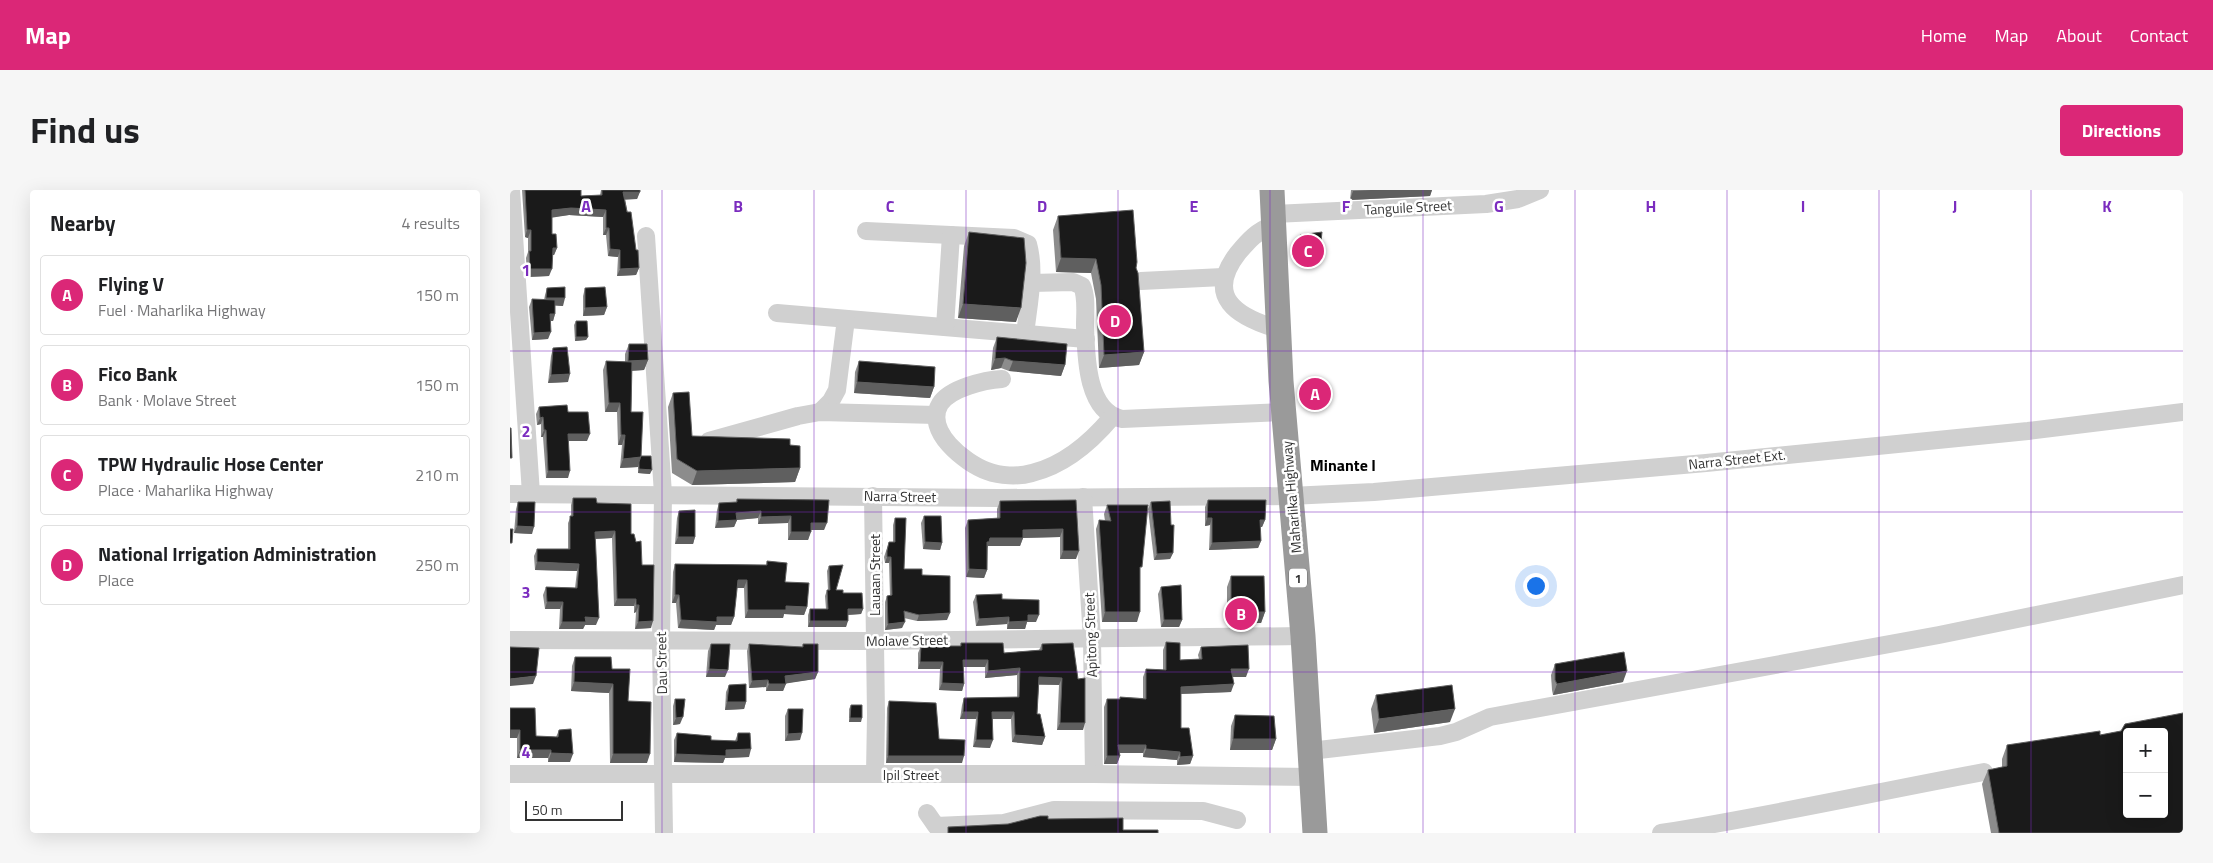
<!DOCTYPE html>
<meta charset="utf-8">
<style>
body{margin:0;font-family:"Titillium Web",sans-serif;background:#f6f6f6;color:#202124}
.controls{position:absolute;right:15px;bottom:15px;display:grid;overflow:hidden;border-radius:5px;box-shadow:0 5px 20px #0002}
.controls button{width:45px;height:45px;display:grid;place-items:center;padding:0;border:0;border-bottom:1px solid #e0e0e0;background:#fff;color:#202124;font:25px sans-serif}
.scale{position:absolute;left:15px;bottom:12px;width:98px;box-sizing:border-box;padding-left:5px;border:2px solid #333;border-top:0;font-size:14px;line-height:18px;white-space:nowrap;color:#333;-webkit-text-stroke:4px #fff;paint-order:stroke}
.you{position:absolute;left:1025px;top:395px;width:18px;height:18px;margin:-12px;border:4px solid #fff;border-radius:50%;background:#1a73e8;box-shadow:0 0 0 8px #1a73e833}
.badge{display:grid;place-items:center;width:32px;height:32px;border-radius:50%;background:#db2777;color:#fff;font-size:16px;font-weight:700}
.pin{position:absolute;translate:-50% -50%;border:2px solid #fff;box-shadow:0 1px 5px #0006}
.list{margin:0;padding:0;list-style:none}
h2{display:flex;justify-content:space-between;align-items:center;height:65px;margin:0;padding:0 20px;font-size:21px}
h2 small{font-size:16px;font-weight:400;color:#757577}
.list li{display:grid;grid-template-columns:32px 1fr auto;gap:15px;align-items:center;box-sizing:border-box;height:80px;margin:0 10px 10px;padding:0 10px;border:1px solid #e0e0e0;border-radius:5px}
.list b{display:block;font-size:19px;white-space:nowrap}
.list p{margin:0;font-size:16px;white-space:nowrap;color:#757577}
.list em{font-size:16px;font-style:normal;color:#757577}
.map{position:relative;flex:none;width:1673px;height:643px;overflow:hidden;border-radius:5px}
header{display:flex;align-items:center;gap:30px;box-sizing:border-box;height:70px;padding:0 25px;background:#db2777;color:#fff}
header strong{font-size:24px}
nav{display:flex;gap:28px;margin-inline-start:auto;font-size:18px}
.intro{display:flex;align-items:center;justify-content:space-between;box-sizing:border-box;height:120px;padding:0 30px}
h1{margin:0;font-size:35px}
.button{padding:12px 22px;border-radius:5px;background:#db2777;color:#fff;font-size:18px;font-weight:700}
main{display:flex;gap:30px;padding:0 30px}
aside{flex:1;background:#fff;border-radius:5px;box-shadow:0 5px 20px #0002}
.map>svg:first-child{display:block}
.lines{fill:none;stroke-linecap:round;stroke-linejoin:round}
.minor{stroke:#d0d0d0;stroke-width:18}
.highway{stroke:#9a9a9a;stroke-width:25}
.wall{fill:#8c8c8c}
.shaded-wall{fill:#5f5f5f}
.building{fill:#1a1a1a;stroke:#5f5f5f;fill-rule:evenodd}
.grid{fill:none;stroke:#7b2cbf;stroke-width:1;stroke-opacity:0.55}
.labels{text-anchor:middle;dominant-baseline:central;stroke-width:5;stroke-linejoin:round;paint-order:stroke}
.shield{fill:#fff;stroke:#707070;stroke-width:1}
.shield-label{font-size:12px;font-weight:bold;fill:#333}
.street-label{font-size:14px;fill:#333;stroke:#fff}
.quarter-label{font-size:16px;font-weight:bold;fill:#000;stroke:#fff}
.grid-label{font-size:16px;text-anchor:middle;font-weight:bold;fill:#7b2cbf;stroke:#fff;stroke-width:5;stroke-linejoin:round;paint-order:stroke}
</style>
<header>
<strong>Map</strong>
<nav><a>Home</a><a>Map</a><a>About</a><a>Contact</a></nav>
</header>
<div class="intro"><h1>Find us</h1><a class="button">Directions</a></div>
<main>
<aside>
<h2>Nearby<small>4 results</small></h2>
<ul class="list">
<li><span class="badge">A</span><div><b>Flying V</b><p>Fuel · Maharlika Highway</p></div><em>150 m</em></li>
<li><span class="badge">B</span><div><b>Fico Bank</b><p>Bank · Molave Street</p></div><em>150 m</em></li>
<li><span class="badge">C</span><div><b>TPW Hydraulic Hose Center</b><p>Place · Maharlika Highway</p></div><em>210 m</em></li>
<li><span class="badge">D</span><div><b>National Irrigation Administration</b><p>Place</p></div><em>250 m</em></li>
</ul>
</aside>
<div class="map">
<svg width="1673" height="643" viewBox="0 0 1673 643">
<rect width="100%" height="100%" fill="#fff"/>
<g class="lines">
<!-- minor -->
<g class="minor">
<polyline points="1,0 21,304"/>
<polyline points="764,24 976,14 1008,9 1030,0"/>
<path d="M763 35C747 41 739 50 728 63 694 107 727 127 768 139"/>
<path d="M356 41 504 48 518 54C526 82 518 116 515 145"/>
<polyline points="136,46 153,304 151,452 154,643"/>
<polyline points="631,91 713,87"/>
<path d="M521 93 563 92 572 96C577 107 575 122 575 135 576 165 576 222 612 229L774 222"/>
<polyline points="267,123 576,149"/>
<polyline points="435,137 441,45"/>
<path d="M492 189C475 190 440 198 430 214 414 241 455 273 477 281 490 286 508 287 522 283 555 275 581 252 602 227"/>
<polyline points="310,222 321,211 327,200 336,129"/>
<polyline points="199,251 288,226 310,222 426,225"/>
<polyline points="0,304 489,308 780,306 864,302 1196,273 1518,241 1673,222"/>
<polyline points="363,306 366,525 365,584"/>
<polyline points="573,307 582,449 584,584"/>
<polyline points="0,450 364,451 793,446"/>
<polyline points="800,561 930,546 946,542 980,527 1429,445 1673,395"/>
<polyline points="0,584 584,584 802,587"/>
<polyline points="417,623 426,636 494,633 544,620 693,621 727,630"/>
<path d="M1151 643C1259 626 1366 602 1474 582"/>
</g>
<!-- highway -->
<polyline class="highway" points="762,0 771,191 793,446 805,643"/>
</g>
<!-- wall -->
<g class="wall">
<polygon points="12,0 71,0 71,6 90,5 91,0 130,0 127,9 115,9 129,78 126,85 107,86 108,67 98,66 96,45 93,45 93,27 59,25 42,27 42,44 47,58 44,65 42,65 39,86 17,87 16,68 18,62 18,48 15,47"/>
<polygon points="841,0 922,0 920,6 840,10"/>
<polygon points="548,26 626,78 634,162 629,175 589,178 586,109 581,83 546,82 543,40"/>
<polygon points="459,42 506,132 448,128 454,56"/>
<polygon points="790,45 808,69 789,69 788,53"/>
<polygon points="37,98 53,116 45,115 45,124 43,131 41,131 38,149 22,150 19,117 22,109 34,110 35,105"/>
<polygon points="75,98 97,117 94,125 73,126 73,106"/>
<polygon points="66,131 78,147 76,150 65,151 64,135"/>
<polygon points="487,147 555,175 551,186 499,181 491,178 481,180 483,158"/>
<polygon points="119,154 138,170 134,180 122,181 121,222 131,266 140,284 128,283 128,275 128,277 110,278 112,255 108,255 107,222 95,222 93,180 96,171 115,172 115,164"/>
<polygon points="43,158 58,192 38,193 41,166"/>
<polygon points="349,171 424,197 420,208 344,203 345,182"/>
<polygon points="163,203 182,246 280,255 290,278 285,292 182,295 162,283 158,217"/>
<polygon points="29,217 58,222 77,251 59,251 58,288 36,288 33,247 31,247 31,234 27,235 26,224"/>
<polygon points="63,308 87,313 121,344 132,375 141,438 125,439 126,422 124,423 124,416 104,416 102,348 85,349 86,435 75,435 73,439 49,439 50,419 35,419 33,405 36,397 65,398 67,381 25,380 24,366 27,359 58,359 58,333 61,326 61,315"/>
<polygon points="227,309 319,310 314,340 301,340 298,350 278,350 278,333 248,334 248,328 227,330 224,337 205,338 207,320 209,313 226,312"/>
<polygon points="566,310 566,369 550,369 550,347 513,348 510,356 478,356 477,380 474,388 456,387 455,338 458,330 487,328 487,319 490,311"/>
<polygon points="698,310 755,330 752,337 750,337 751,351 748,358 699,360 700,335 695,336 695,317"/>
<polygon points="8,312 22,344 4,343 6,319"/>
<polygon points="641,312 661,335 663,363 660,369 644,370 638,319"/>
<polygon points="597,315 630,383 627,432 592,432 586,339 589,330 595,331 594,324"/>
<polygon points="169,321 185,347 183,354 165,354 167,328"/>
<polygon points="414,326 432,353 430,360 413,359 411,333"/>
<polygon points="385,328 394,379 412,385 437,430 407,431 394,428 392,438 375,440 375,412 377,406 380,406 379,373 375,373 374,367 379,352 383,352 383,335"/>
<polygon points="257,371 275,392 297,417 294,425 274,424 273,428 235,428 234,398 227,398 224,427 221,435 206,435 204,440 168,438 166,413 162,413 163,382 165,374 256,375"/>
<polygon points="319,376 326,400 333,403 353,419 351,424 338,425 336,437 298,437 298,425 300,419 316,419 315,406 317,400 318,400 317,381"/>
<polygon points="721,386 755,422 751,433 717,433 717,397"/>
<polygon points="651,397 672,430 669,437 651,437 648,404"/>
<polygon points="466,405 492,409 526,432 517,432 515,439 497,439 497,434 466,436 463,412"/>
<polygon points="656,452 670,470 689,469 688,465 691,457 736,487 722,487 721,502 671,504 671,538 683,566 680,574 667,575 667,570 633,567 633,563 609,563 610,566 607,574 594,574 594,517 597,509 610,509 610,507 633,508 633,487 636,479 653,480 653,460"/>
<polygon points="451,453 494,463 529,460 532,454 563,453 573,540 547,540 549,495 529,495 527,524 535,547 532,555 502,552 501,529 483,529 480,558 463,557 466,529 450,529 452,515 454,508 507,507 507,485 475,488 475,477 453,477 454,494 452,501 429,500 430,479 408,479 408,463 411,456 450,456"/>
<polygon points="201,454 215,487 196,487 198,461"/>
<polygon points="239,454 292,457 293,454 308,482 305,489 276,493 273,501 256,501 256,497 239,498 237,461"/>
<polygon points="65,467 102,479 118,511 137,573 100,573 99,503 61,501 62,476"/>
<polygon points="1045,474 1113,492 1043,505 1042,500 1041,485"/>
<polygon points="219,495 236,512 234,519 215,520 216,502"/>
<polygon points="866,505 940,532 864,543 861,519"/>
<polygon points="165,509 170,534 163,535 163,516"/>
<polygon points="379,511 452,573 376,573 377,518"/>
<polygon points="341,515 351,532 339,532 339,519"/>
<polygon points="0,518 26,546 46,547 49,540 60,572 38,572 38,568 7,568 7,548"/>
<polygon points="278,519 290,550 275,551 275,526"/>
<polygon points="725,525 766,549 762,560 720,560 721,536"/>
<polygon points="1611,541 1673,643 1481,643 1472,594 1478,580 1492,577 1492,569 1497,555 1590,545"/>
<polygon points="167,543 201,550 225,551 228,543 239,567 215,568 213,573 164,572 164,550"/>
</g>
<!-- shaded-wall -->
<g class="shaded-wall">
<polygon points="861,0 922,0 920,6 840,10 843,1"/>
<polygon points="113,2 130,2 127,9 111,10"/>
<polygon points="61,18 96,20 93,27 59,25 40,28 42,20"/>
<polygon points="96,38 99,38 96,45 93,45"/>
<polygon points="17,40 21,40 18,48 15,47"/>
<polygon points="43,58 47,58 44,65 40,65"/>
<polygon points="100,59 110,60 108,67 98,66"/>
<polygon points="792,61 810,61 808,69 789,69"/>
<polygon points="551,68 586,69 581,83 546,82"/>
<polygon points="129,78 126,85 107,86 110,79"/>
<polygon points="20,79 42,79 39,86 17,87"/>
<polygon points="36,108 55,108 53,116 34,115"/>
<polygon points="453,114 511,118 506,132 448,128"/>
<polygon points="97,117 94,125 73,126 75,118"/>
<polygon points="40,124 45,124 43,131 38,131"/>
<polygon points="41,142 38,149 22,150 24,143"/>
<polygon points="66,147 78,147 76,150 65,151"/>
<polygon points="634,162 629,175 589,178 594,165"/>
<polygon points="495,168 491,178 481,180 485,169"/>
<polygon points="138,170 134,180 115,181 118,171"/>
<polygon points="503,171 555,175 551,186 499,181"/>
<polygon points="60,184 58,192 38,193 41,185"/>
<polygon points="347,192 424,197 420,208 344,203"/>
<polygon points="99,213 110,213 107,222 95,222"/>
<polygon points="33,227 31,234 27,235 30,228"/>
<polygon points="34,240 36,240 33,247 31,247"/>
<polygon points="58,244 80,244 77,251 56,251"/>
<polygon points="111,245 115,245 112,255 108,255"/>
<polygon points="131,267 128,277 110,278 113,269"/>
<polygon points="290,278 285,292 182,295 187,281"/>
<polygon points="129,279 142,280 140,284 128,283"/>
<polygon points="38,281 60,281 58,288 36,288"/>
<polygon points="251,321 248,328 226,330 227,330 224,337 205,338 208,331 226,323"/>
<polygon points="281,326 278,333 248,334 251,327"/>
<polygon points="697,328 702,328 700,335 695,336"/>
<polygon points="750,330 755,330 752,337 747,337"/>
<polygon points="301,333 317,333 314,340 299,340"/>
<polygon points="7,336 24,337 22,344 4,343"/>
<polygon points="553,339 550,347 510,348 513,340"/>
<polygon points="105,341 102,348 82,349 85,342"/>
<polygon points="281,342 301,342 298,350 278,350"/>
<polygon points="168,347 185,347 183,354 165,354"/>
<polygon points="480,348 513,348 510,356 478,356 476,360 477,352"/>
<polygon points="751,351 748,358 699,360 702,353"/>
<polygon points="415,352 432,353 430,360 413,359"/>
<polygon points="553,361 569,361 566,369 550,369"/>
<polygon points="663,363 660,369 644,370 647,364"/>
<polygon points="377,367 381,367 379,373 375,373"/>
<polygon points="27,372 69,374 67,381 25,380"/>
<polygon points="459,379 477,380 474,388 456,387"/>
<polygon points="228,390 237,390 234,398 225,398"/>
<polygon points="165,405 169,405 166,413 162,413"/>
<polygon points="107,409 126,409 124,416 104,416"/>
<polygon points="37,412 53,412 50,419 35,419"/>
<polygon points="126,415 129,415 126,422 124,423"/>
<polygon points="276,416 297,417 294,425 274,424 273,428 235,428 238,420"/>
<polygon points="338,419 353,419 351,424 336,425"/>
<polygon points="595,422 630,422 627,432 592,432"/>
<polygon points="721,422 755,422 751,433 717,433"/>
<polygon points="440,423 437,430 407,431 409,425"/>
<polygon points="518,425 529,425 526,432 517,432 515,439 497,439 499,432"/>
<polygon points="75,427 89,428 86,435 75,435 73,439 49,439 52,432"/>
<polygon points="207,427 224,427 221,435 206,435 204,440 168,438 171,430"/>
<polygon points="499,427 497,434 466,436 469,429"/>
<polygon points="654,430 672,430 669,437 651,437"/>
<polygon points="143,431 141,438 125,439 128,432"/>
<polygon points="300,431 338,431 336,437 298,437"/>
<polygon points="395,432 392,438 375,440 378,434"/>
<polygon points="453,470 478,470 475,477 450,477"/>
<polygon points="410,472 433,472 430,479 408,479"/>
<polygon points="510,478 507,485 475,488 478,481"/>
<polygon points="199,479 218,480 215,487 196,487"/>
<polygon points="721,479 739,479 736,487 718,487"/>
<polygon points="1117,481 1113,492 1043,505 1047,494"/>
<polygon points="308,482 305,489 273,494 275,486"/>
<polygon points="26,486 23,494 0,496 0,489"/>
<polygon points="529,487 552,488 549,495 526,494"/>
<polygon points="258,490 256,497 239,498 242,491"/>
<polygon points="64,492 103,494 99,503 61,501"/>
<polygon points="432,493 454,494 452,501 429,500"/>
<polygon points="259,494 276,494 273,501 256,501"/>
<polygon points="724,494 721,502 668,504 671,497"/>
<polygon points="217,512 236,512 234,519 215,520"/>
<polygon points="945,519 940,532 864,543 869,529"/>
<polygon points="453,522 468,522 466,529 450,529"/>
<polygon points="482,522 504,522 501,529 480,529"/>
<polygon points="173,527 170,534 163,535 166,528"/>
<polygon points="340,528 352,528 351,532 339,532"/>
<polygon points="550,533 575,533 573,540 547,540"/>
<polygon points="0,540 10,540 7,548 0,548"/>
<polygon points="292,543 290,550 275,551 278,544"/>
<polygon points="505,545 535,547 532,555 502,552"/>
<polygon points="723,549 766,549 762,560 720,560"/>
<polygon points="466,550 483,550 480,558 463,557"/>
<polygon points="608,555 636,555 633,563 606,563"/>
<polygon points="241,559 239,567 215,568 213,573 164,572 166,564 216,560"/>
<polygon points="636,559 670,562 667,570 633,567"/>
<polygon points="10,560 41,560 38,568 7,568"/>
<polygon points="41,563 63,564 60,572 38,572"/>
<polygon points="103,564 140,564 137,573 100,573"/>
<polygon points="378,566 454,566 452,573 376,573"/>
<polygon points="597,566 610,566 607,574 594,574"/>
<polygon points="683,566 680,574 667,575 670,567"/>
</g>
<!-- building -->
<g class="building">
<polygon points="15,0 71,0 71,6 92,5 92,0 130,0 130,2 113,2 117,22 121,22 126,60 128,60 129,78 110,79 110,60 100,59 99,38 96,38 96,20 61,18 42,20 42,44 46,44 47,58 43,58 42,79 20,79 19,61 21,61 21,40 17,40"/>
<polygon points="623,20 627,72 626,78 628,83 634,162 594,165 591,95 586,69 551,68 548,26"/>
<polygon points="459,42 514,48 516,73 511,118 453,114"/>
<polygon points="812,42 810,61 792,61 790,45"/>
<polygon points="55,97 55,108 36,108 37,98"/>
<polygon points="95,97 97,117 75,118 75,98"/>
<polygon points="22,109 45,110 45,124 40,124 41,142 24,143"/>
<polygon points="66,131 77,131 78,147 66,147"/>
<polygon points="487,147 557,154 555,175 503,171 495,168 485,169"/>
<polygon points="119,154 137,154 138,170 118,171"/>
<polygon points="57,157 60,184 41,185 43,158"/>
<polygon points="96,171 122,172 121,222 133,222 131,267 113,269 115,245 111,245 110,213 99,213"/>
<polygon points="349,171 425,177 424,197 347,192"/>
<polygon points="179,202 182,246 280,249 280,255 290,256 290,278 187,281 167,269 163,203"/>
<polygon points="57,215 58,222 78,222 80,244 58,244 60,281 38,281 36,240 34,240 33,227 30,228 29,217"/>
<polygon points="0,238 1,238 2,268 0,268"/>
<polygon points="131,266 141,266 142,280 129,279 129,272"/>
<polygon points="63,308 86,308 87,313 121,314 121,344 124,344 126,352 131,351 132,375 144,375 143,431 128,432 129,415 126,415 126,409 107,409 105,341 85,342 89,428 75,427 76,432 52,432 53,412 37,412 36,397 67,398 69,374 27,372 27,359 60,359 60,326 63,326"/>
<polygon points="227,309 319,310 317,333 301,333 301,342 281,342 281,326 251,327 251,321 226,323 227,330 208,331 209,313 227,312"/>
<polygon points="566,310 569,361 553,361 553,339 513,340 513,348 480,348 479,352 477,352 477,380 459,379 458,330 490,328 490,311"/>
<polygon points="698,310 756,310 755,330 750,330 751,351 702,353 702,328 697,328"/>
<polygon points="660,311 661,335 664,335 663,363 647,364 641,312"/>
<polygon points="8,312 25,312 24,337 7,336"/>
<polygon points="597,315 638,315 632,377 630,377 630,422 595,422 589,330 601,331"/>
<polygon points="185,320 185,347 168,347 169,321"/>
<polygon points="414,326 431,326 432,353 415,352"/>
<polygon points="385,328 396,328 394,379 412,379 412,385 440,386 440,423 409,425 394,421 395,432 378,434 377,406 382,405 381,367 377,367 377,361 379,352 385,352"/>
<polygon points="0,339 3,339 2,353 0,353"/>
<polygon points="257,371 277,373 275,392 299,393 297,417 276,416 276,420 238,420 237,390 228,390 224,427 207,427 207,432 171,430 169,405 165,405 165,374 257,375"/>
<polygon points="333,375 326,400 333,400 333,403 352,403 353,419 338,419 338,431 300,431 300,419 318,419 317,400 320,400 319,376"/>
<polygon points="721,386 754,386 755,422 721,422"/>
<polygon points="671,395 672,430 654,430 651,397"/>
<polygon points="492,404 492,409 529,410 529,425 518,425 518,431 499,432 499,427 469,429 466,405"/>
<polygon points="656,452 670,453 670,470 692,469 691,457 738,455 739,479 721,479 724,494 671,497 671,538 679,538 683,566 670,567 670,562 636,559 636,555 608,555 610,566 597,566 597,509 610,509 610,507 636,509 636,479 656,480"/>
<polygon points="451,453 493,453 494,463 532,460 532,454 563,453 568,489 575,488 575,533 550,533 552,488 529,487 527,524 530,524 535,547 505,545 504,522 482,522 483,550 466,550 468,522 453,522 454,508 509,507 510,478 478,481 478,470 453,470 454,494 432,493 433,472 410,472 411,456 451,456"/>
<polygon points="201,454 220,454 218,480 199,479"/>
<polygon points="239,454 293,457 293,454 308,454 308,482 275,486 276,494 259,494 258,490 242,491"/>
<polygon points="0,457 29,458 26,486 0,489"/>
<polygon points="1114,462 1117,481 1047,494 1045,490 1045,474"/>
<polygon points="65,467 101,467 102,479 120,479 118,511 141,512 140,564 103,564 103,494 64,492"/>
<polygon points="236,494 236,512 217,512 219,495"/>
<polygon points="942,495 945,519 869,529 866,505"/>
<polygon points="165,509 175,509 173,527 166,528"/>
<polygon points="379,511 426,513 429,549 455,550 454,566 378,566"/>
<polygon points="341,515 352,515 352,528 340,528"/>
<polygon points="0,518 25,518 26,546 48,547 49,540 61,539 63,564 41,563 41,560 10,560 10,540 0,540"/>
<polygon points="278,519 293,519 292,543 278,544"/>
<path d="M1673 523V643H1489L1478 580 1497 576V555L1590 541V545L1611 541 1615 534ZM1617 542H1654V624H1617Z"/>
<polygon points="725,525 764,526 766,549 723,549"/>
<polygon points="167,543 201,546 201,550 227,551 228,543 240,543 241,559 216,560 216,566 166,564"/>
<polygon points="530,626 538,626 538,629 613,628 613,640 648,640 648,643 438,643 438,637 498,634"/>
</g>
<!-- grid -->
<path class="grid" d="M152 0V643M304 0V643M456 0V643M608 0V643M760 0V643M913 0V643M1065 0V643M1217 0V643M1369 0V643M1521 0V643M0 161H1673M0 322H1673M0 482H1673"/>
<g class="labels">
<!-- shield labels -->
<rect class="shield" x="779" y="378.5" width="18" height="19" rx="4"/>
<g class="shield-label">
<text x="788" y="388">1</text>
</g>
<!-- street labels -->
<g class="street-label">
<text transform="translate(898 17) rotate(-3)">Tanguile Street</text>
<text transform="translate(1227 269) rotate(-6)">Narra Street Ext.</text>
<text transform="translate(390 306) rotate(1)">Narra Street</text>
<text transform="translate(781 307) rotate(-95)">Maharlika Highway</text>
<text transform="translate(364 385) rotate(-90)">Lauaan Street</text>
<text transform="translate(580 445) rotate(-92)">Apitong Street</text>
<text transform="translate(397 450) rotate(-1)">Molave Street</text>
<text transform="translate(151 473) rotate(-91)">Dau Street</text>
<text x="401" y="584">Ipil Street</text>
</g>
<!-- quarter labels -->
<g class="quarter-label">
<text x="833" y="275">Minante I</text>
</g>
</g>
<g class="grid-label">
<text x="76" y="22">A</text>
<text x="228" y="22">B</text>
<text x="380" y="22">C</text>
<text x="532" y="22">D</text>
<text x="684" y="22">E</text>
<text x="836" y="22">F</text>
<text x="989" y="22">G</text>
<text x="1141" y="22">H</text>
<text x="1293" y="22">I</text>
<text x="1445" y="22">J</text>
<text x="1597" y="22">K</text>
<text x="16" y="86">1</text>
<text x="16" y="247">2</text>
<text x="16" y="408">3</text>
<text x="16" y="568">4</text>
</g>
</svg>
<div class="controls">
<button>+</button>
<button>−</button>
</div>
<div class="scale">50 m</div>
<div class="you"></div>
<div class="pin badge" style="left:805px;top:204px">A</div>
<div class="pin badge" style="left:731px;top:424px">B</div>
<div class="pin badge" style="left:798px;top:61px">C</div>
<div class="pin badge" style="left:605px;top:131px">D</div>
</div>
</main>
